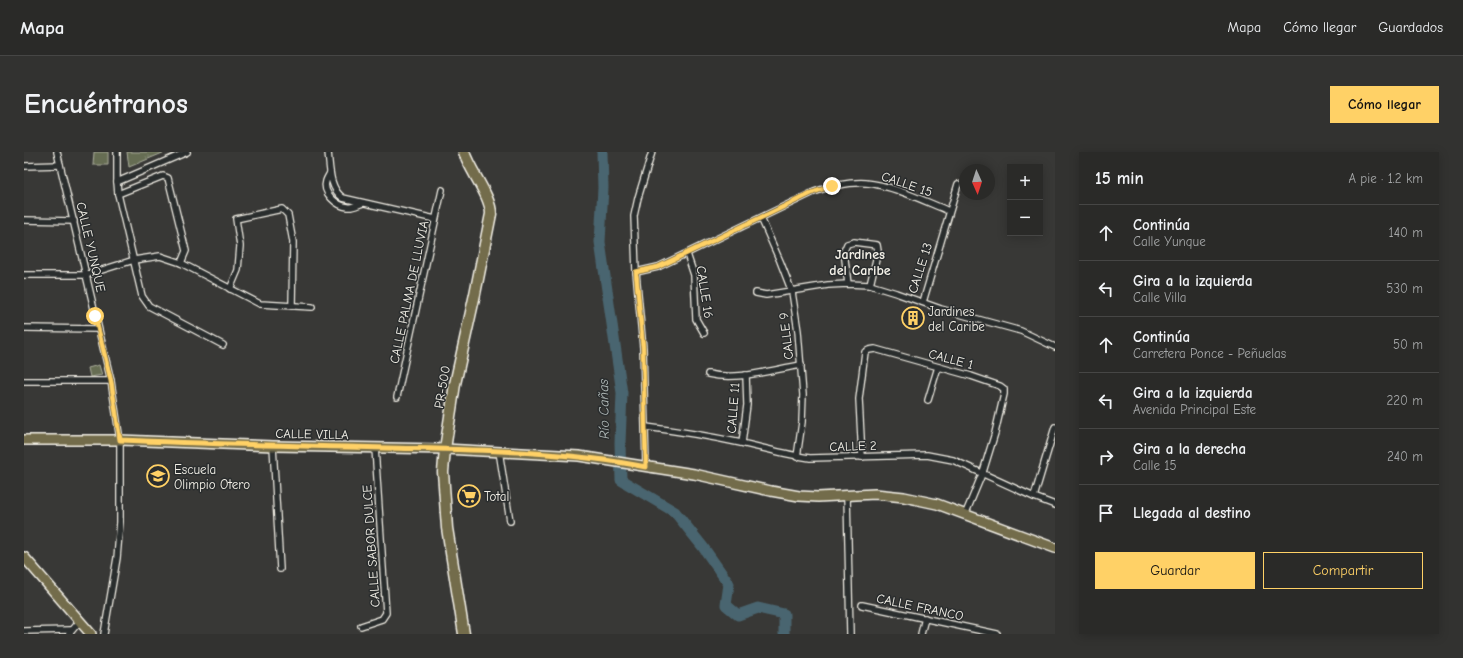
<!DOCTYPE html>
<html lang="es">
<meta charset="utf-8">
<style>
body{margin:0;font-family:"Comic Neue",sans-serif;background:#323230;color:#f1f3f6}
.controls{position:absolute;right:12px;top:12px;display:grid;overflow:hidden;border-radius:0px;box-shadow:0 2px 10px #0003}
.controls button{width:36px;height:36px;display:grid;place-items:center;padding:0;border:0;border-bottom:1px solid #464645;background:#2a2a28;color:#f1f3f6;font:20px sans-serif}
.compass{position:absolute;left:935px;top:12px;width:36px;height:36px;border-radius:50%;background:#2a2a28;box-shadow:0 2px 10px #0003;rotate:177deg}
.stop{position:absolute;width:12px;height:12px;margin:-9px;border:3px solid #ffd166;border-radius:50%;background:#fff}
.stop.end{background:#ffd166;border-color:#fff;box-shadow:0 1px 4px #0008}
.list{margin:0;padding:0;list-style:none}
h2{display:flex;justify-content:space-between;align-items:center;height:52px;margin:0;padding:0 16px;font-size:17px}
h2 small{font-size:13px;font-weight:400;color:#a5a7a8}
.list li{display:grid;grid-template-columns:26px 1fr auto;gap:12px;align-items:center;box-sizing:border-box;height:56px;padding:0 16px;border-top:1px solid #464645}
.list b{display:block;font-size:15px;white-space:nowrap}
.list p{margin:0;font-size:13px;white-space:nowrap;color:#a5a7a8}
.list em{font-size:13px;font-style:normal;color:#a5a7a8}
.actions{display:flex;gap:8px;padding:12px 16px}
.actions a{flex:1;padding:9px 0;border:1px solid #ffd166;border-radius:0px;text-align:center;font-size:14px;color:#ffd166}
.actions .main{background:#ffd166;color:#111}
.icon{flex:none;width:22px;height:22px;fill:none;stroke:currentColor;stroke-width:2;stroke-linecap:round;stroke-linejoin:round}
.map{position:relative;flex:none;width:1031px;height:482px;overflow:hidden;border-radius:0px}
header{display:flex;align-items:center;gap:24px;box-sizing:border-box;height:56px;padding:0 20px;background:#2a2a28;border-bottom:1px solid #464645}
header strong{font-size:19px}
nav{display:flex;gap:22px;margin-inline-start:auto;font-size:14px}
.intro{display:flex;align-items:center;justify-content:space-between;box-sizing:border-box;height:96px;padding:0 24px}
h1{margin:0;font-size:28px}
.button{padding:10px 18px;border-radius:0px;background:#ffd166;color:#111;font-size:14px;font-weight:700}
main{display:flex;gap:24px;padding:0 24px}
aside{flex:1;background:#2a2a28;border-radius:0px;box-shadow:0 2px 10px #0003}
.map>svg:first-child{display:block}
.park{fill:url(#park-tufts);stroke:#adaf9e}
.pitch{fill:#666d53;stroke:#adaf9e}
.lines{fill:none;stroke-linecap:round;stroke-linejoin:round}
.river{stroke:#4a656f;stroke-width:11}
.street-casing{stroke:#f4f1e8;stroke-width:8}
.primary-casing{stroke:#f4f1e8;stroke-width:12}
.highway-casing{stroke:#f4f1e8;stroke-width:13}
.street{stroke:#2a2d2e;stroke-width:5.5}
.primary{stroke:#736c4b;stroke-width:9}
.highway{stroke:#736c4b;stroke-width:10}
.route{stroke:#ffd166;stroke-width:5}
.labels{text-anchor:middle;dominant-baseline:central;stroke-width:3;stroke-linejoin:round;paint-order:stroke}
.street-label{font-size:13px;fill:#f4f1e8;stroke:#2a2d2e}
.poi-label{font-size:13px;fill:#f4f1e8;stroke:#2a2d2e;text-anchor:start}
.neighbourhood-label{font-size:14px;font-weight:bold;fill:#f4f1e8;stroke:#2a2d2e}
.water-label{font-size:14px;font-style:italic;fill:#b0b9b8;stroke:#2a2d2e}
</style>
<header>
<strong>Mapa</strong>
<nav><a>Mapa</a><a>Cómo llegar</a><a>Guardados</a></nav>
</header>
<div class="intro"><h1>Encuéntranos</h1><a class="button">Cómo llegar</a></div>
<main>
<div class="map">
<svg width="1031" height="482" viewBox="0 0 1031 482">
<defs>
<pattern id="park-tufts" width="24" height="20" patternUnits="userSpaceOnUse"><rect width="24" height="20" fill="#666d53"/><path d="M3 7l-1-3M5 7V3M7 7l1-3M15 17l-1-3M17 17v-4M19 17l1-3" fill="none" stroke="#7c826c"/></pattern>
</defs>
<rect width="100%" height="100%" fill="#383836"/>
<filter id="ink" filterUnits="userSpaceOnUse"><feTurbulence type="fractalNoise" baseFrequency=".025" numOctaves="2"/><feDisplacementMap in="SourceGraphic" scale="8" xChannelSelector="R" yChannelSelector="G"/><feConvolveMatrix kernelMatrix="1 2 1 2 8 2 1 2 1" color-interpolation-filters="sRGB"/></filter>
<g filter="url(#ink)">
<!-- park -->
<polygon class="park" points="103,0 141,0 105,15"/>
<!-- pitch -->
<g class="pitch">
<polygon points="70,0 84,0 84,13 69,13"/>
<polygon points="75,213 78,223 66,225 64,216"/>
</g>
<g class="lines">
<!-- river -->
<polyline class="river" points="578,0 579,36 576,90 598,241 596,291 597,328 651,360 679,395 705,432 702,453 714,463 734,456 760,462 760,482"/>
<!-- street casing -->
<g class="street-casing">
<g id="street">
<polyline points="33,0 87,229 96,288 96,370 93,406 80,482"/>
<polyline points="93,0 93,30 94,42 118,144 125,154 199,193"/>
<path d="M304 0C306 16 305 36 319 46L411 67"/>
<polyline points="0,14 36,13"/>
<path d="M306 21C305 23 303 26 302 29 298 41 313 54 324 55 329 56 335 52 339 51"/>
<polyline points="93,30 163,0"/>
<polyline points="94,42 139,24 144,26 162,99 157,111"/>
<polyline points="737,66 756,109 768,140 774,179 779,243 778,270 773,305"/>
<polyline points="0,68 50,69"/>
<polyline points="663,102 670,123 672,167 680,181"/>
<path d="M612 120 634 115 790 40C807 34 824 30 842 31 868 33 900 49 925 59"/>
<polyline points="0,123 62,123 110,108 136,104 157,111 236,152 288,155"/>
<polyline points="824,132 820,99 823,92 830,90 853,93 854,99 846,133"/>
<polyline points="206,137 214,118 216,94 212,67 258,57 264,63 269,90 268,154"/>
<polyline points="732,141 742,143 804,133 824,132 846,133 872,141 917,157 997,179 1031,195"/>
<polyline points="899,150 934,32"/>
<polyline points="0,176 74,177"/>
<path d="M684 222C713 229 747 218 777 213"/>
<polyline points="0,229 87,229"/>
<polyline points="373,245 418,38"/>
<polyline points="904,248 914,215"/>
<path d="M622 275C654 279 685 284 717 291 740 296 763 303 786 306L903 303 929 308 1010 345 1031 353"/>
<polyline points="718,291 723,253 722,223"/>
<polyline points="249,294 256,417"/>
<polyline points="475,299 486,369"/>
<polyline points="838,305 835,247 841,200 845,198 851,197 947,224 976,234 980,237 980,242 971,281 959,320 941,363"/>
<polyline points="622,315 619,196 612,120 610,64 614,46 628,0"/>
<polyline points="823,343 826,482"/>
<polyline points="1010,345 1031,275"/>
<polyline points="838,453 973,482"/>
<polyline points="337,474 358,467 362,461 351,296"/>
<polyline points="0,479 47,478"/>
<polyline points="45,482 56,469"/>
<polyline points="897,482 901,466"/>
</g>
</g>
<!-- primary casing -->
<g class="primary-casing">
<g id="primary">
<polyline points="0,288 96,288 249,294 421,297 555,304 670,322 747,339 775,344 794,345 851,342 880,345 913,352 1031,396"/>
<polyline points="0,405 67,482"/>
</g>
</g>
<!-- highway casing -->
<g class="highway-casing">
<path id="highway" d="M440 0C446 19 467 44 467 62L451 142 431 232 421 297 419 320 423 376 440 482"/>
</g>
<!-- street -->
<use href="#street" class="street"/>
<!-- primary -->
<use href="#primary" class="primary"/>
<!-- highway -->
<use href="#highway" class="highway"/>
</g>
</g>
<g class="lines" filter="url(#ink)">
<!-- route -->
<path class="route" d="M71 164 87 229 96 288C185 292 274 294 363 296 449 298 537 298 622 315L619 196 612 120 634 115 790 40 808 34"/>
</g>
<!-- icons -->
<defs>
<g id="building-ring" transform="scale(1.15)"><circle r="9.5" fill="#2a2d2e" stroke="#ffd166" stroke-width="1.5"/><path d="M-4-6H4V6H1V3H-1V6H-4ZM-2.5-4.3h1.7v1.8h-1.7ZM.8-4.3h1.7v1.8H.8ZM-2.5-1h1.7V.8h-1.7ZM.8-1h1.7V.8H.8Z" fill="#ffd166"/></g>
<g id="school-ring" transform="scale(1.15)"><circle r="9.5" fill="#2a2d2e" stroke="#ffd166" stroke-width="1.5"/><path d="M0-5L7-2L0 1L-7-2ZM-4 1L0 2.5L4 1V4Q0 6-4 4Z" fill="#ffd166"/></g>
<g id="supermarket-ring" transform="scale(1.15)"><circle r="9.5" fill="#2a2d2e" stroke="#ffd166" stroke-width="1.5"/><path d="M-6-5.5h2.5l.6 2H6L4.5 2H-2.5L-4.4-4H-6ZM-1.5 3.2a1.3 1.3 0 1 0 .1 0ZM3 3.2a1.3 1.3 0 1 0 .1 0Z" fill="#ffd166"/></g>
</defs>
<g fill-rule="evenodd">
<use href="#building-ring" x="889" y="166"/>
<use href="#school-ring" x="134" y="324"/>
<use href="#supermarket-ring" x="445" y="344"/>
</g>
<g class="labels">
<!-- street labels -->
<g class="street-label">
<text transform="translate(883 32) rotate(19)">CALLE 15</text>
<text transform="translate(67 95) rotate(77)">CALLE YUNQUE</text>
<text transform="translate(896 116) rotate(-72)">CALLE 13</text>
<text transform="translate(385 140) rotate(-78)">CALLE PALMA DE LLUVIA</text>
<text transform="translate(681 140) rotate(81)">CALLE 16</text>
<text transform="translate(762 184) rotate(-97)">CALLE 9</text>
<text transform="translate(927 207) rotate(15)">CALLE 1</text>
<text transform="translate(418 235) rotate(-80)">PR-500</text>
<text transform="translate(709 256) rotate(-86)">CALLE 11</text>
<text transform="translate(288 282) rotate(1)">CALLE VILLA</text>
<text transform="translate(829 294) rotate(-2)">CALLE 2</text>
<text transform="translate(347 394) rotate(-94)">CALLE SABOR DULCE</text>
<text transform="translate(896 455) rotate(12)">CALLE FRANCO</text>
</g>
<!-- poi labels -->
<g class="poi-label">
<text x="904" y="159">Jardines<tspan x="904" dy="15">del Caribe</tspan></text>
<text x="150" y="317">Escuela<tspan x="150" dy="15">Olimpio Otero</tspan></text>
<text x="460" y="344">Total</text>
</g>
<!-- neighbourhood labels -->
<g class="neighbourhood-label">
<text x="836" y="102">Jardines<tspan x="836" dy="16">del Caribe</tspan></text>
</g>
<!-- water labels -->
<g class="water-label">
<text transform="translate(580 257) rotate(-91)">Río Cañas</text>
</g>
</g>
</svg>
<div class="controls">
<button>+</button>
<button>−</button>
</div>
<svg class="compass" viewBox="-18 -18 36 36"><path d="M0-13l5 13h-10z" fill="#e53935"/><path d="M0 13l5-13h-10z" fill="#a5a7a8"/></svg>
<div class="stop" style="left:71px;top:164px"></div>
<div class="stop end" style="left:808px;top:34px"></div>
</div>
<aside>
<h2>15 min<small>A pie · 1.2 km</small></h2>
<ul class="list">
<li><svg class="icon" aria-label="ahead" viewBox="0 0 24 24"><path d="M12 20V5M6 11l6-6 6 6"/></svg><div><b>Continúa</b><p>Calle Yunque</p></div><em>140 m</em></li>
<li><svg class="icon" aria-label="left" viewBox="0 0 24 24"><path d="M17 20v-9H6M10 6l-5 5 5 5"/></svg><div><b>Gira a la izquierda</b><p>Calle Villa</p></div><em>530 m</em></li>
<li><svg class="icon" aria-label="ahead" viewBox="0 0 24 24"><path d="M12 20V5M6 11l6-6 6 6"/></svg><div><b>Continúa</b><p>Carretera Ponce - Peñuelas</p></div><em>50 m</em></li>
<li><svg class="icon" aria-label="left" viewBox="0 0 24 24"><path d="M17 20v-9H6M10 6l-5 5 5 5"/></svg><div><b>Gira a la izquierda</b><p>Avenida Principal Este</p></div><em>220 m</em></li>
<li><svg class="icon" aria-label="right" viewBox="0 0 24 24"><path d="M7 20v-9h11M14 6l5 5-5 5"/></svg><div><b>Gira a la derecha</b><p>Calle 15</p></div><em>240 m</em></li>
<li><svg class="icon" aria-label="arrive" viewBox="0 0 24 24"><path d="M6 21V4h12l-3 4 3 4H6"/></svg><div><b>Llegada al destino</b></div></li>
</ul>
<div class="actions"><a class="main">Guardar</a><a>Compartir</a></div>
</aside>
</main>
